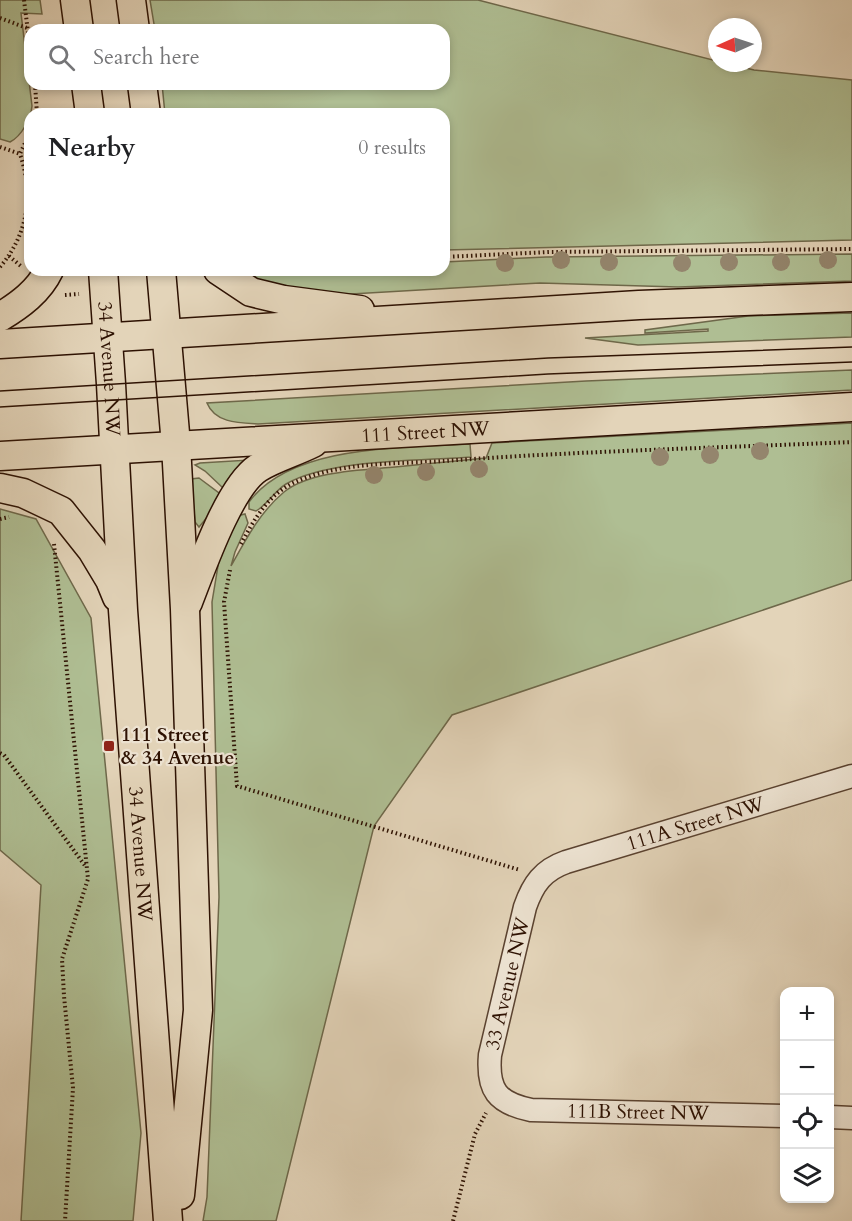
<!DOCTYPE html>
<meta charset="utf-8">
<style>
body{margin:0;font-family:Cardo,serif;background:#f6f6f6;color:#202124}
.controls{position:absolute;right:18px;bottom:18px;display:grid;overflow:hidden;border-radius:12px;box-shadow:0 3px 9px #0003}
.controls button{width:54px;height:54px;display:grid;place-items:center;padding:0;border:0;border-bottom:2px solid #e0e0e0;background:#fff;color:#202124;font:30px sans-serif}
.compass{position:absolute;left:708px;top:18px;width:54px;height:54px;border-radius:50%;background:#fff;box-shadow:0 3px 9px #0003;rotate:267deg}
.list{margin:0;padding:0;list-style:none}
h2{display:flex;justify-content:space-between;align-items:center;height:78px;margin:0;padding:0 24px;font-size:26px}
h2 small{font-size:20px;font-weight:400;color:#757577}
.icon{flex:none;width:33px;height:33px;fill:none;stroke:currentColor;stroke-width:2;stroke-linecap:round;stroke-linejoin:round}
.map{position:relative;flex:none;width:852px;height:1221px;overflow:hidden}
.search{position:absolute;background:#fff;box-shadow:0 3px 9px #0003;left:24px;top:24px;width:426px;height:66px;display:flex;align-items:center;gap:15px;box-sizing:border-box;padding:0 21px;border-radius:18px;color:#757577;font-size:22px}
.panel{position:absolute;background:#fff;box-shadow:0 3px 9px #0003;left:24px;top:108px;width:426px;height:168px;border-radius:18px}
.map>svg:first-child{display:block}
.green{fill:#afbe93;stroke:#6e684a;stroke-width:1.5}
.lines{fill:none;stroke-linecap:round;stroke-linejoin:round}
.minor-casing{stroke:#5a4230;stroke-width:25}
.major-casing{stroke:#2d1102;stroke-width:31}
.path{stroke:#2d1102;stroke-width:4;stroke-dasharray:1.5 3;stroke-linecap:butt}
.minor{stroke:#ede3d2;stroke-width:22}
.major{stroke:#e3d4b9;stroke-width:28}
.tram{stroke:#2d1102;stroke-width:1.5}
.tree{fill:#94856d}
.poi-dot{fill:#8f2418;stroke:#ede3d2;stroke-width:2}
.labels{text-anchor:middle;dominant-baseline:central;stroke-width:4.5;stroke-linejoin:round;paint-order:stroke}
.street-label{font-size:20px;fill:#2d1102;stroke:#ede3d2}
.poi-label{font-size:20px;font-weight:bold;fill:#2d1102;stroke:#ede3d2;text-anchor:start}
</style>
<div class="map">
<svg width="852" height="1221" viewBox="0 0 852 1221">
<rect width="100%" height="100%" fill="#e3d4b9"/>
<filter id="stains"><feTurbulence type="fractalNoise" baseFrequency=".00333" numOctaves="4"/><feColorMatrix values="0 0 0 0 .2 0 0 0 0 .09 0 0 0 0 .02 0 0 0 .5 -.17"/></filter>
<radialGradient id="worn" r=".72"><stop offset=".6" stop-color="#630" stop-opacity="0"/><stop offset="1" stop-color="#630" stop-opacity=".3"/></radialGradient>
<!-- green -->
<g class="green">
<path d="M0 0H40L42 14 21 13 32 106C31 118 22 136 10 142L0 139Z"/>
<polygon points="150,0 478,0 717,61 717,63 726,63 754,70 852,80 852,240 444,250 444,114 165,114 162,84 444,84 444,30 155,30"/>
<polygon points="852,254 852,281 678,287 540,283 334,295 274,288 235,270 444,270 444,262 546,257"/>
<polygon points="852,313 852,337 638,345 585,338 708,331 708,329 645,333 645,330 748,316"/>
<path d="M852 370V390L258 424C239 423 215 423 207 403L586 381Z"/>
<path d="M852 423V580L452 715 374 826 276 1221H203L207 1197 219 897 212 602 219 560 237 516 245 514 248 523 235 552 231 566C246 539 260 512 284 492 310 471 363 470 395 467 425 464 455 461 486 458L492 443Z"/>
<path d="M470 444 471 457C420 461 329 459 286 484 275 491 269 502 259 509L256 511 249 509V502C292 444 404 448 470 444Z"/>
<polygon points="249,460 223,488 205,471 195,465 200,463"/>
<polygon points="199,478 219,493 220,502 199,527 195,522 191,479"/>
<polygon points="0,509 36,519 91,618 141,1133 133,1221 21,1221 41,885 0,850"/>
</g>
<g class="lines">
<!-- minor casing -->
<g class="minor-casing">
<g id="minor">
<path id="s1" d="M784 1116 531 1110C497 1103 487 1090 490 1055L525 907C533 884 543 870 566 862L852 776"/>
<polyline points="830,1117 852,1118"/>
</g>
</g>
<!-- major casing -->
<g class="major-casing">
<g id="major">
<polyline points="75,0 79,30"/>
<polyline points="131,0 135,30"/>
<polyline points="86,84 90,114"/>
<polyline points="142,84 146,114"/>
<path id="s2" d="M103 270 111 384 123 610 168 1221"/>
<polyline points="161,270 176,445 185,609 198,1010 180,1195"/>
<polyline points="218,270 251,292 284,300 360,310"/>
<path d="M0 317C20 305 39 291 49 270"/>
<polyline points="0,344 639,305 852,297"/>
<path id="s3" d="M0 456 852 407"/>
<polyline points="0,488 23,493 61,511 92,550 110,580 117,597"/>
<path d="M188 602C201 569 229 487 258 468 274 458 295 452 313 443"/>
</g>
</g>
<!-- path -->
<g class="path">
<polyline points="24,0 30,48"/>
<polyline points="0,18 27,28"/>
<polyline points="35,84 37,114"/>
<polyline points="256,114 266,114"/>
<polyline points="0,147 20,154"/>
<polyline points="9,256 22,267"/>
<polyline points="444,257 549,252 852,249"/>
<path d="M0 267C28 234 34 195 20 154L30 132"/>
<polyline points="65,295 79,294"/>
<polyline points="0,519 9,517"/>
<polyline points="54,544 88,879 62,959 64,996 73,1088 65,1221"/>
<path d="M241 544C253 521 268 495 293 483 338 462 395 464 444 461 580 451 716 448 852 442"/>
<polyline points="230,570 224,602 237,786 520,870"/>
<polyline points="0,753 4,755 86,867"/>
<polyline points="453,1221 475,1134 486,1113"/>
</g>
<!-- minor -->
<use href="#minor" class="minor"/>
<!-- major -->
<use href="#major" class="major"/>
<!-- tram -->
<g class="tram">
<polyline points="0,391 548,358 852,347"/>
<polyline points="0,407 548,374 852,362"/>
</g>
</g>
<!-- trees -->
<g class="tree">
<circle cx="561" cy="260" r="9"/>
<circle cx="828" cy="260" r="9"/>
<circle cx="609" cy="262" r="9"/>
<circle cx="729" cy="262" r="9"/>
<circle cx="781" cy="262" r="9"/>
<circle cx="505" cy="263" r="9"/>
<circle cx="682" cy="263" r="9"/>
<circle cx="760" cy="451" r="9"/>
<circle cx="710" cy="455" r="9"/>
<circle cx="660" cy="457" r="9"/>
<circle cx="479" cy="469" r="9"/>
<circle cx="426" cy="472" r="9"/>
<circle cx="374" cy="475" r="9"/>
</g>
<!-- markers -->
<rect class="poi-dot" x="103" y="740" width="12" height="12" rx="3"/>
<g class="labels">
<!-- street labels -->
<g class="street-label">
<text stroke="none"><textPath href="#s2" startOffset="99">34 Avenue NW</textPath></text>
<text stroke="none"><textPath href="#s3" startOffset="426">111 Street NW</textPath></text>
<text stroke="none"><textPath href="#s1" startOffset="682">111A Street NW</textPath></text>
<text stroke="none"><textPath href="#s2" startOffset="585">34 Avenue NW</textPath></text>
<text stroke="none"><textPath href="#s1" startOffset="405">33 Avenue NW</textPath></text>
<text transform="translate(638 1112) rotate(1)">111B Street NW</text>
</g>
<!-- poi labels -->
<g class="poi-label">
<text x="121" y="734">111 Street<tspan x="121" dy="23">&amp; 34 Avenue</tspan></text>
</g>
</g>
<rect width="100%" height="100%" filter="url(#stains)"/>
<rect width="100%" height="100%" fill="url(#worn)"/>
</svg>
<div class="controls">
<button>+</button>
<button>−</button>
<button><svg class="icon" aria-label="locate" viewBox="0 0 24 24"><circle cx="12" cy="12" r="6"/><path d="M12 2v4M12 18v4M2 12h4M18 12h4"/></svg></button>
<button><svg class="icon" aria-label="layers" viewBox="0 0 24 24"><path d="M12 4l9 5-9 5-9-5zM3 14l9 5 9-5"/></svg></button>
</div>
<svg class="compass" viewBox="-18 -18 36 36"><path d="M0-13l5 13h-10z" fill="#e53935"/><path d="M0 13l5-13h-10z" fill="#757577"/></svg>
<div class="search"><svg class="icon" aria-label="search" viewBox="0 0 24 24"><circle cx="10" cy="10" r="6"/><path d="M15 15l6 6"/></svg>Search here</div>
<section class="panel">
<h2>Nearby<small>0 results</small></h2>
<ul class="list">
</ul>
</section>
</div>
